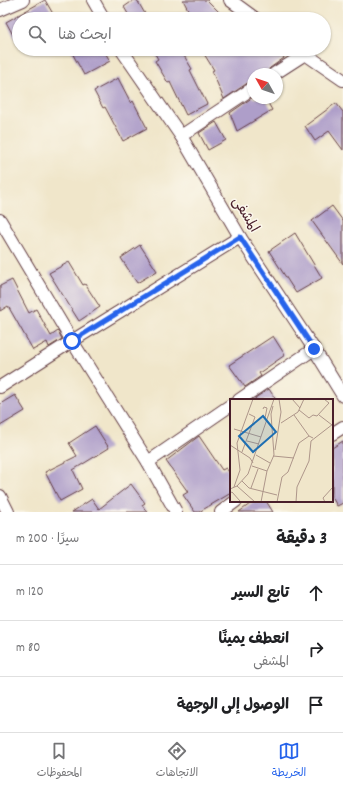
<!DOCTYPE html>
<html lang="ar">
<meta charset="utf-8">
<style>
body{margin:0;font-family:Dekko,"Playpen Sans Arabic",sans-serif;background:#f6f6f6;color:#202124;direction:rtl}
.compass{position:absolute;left:247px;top:68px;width:36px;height:36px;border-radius:50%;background:#fff;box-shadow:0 1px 3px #0004;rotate:310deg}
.stop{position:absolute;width:12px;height:12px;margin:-9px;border:3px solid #2563eb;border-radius:50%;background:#fff}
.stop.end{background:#2563eb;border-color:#fff;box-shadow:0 1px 4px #0008}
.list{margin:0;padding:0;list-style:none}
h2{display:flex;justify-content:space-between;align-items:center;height:52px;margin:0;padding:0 16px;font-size:17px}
h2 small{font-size:13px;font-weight:400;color:#757577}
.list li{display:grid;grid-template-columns:26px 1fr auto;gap:12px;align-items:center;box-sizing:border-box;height:56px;padding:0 16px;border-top:1px solid #e0e0e0}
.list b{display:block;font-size:15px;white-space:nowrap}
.list p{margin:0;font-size:13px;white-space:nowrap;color:#757577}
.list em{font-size:13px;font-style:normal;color:#757577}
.icon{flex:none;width:22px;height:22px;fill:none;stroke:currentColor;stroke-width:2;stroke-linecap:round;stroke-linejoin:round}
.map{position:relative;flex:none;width:343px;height:512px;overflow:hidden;direction:ltr}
.search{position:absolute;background:#fff;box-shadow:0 1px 3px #0004;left:12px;right:12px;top:12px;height:44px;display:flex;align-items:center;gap:10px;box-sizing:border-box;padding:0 14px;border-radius:22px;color:#757577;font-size:15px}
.sheet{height:220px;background:#fff}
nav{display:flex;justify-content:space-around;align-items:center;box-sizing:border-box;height:56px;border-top:1px solid #e0e0e0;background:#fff;font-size:11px;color:#757577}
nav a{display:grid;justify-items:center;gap:2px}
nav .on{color:#2563eb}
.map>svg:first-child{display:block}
.building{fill:#ae9ec9}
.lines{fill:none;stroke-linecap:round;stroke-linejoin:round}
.minor-casing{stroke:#633d43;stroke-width:14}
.minor{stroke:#fff;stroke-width:12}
.route{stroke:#2563eb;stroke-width:5}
.labels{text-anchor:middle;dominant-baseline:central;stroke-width:3;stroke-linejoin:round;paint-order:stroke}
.street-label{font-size:14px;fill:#4a1f2b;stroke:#fbf7ec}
.inset-road{fill:none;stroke:#ae968a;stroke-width:1}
.view{fill:#1f6fb2;fill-opacity:0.15;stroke:#1f6fb2;stroke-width:2}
.inset-edge{fill:none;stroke:#4a1f2b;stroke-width:2}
</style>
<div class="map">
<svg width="343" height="512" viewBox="0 0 343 512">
<rect width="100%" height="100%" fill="#fbf7ec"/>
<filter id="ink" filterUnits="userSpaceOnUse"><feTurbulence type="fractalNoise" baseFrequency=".025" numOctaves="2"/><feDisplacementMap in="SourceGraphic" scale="8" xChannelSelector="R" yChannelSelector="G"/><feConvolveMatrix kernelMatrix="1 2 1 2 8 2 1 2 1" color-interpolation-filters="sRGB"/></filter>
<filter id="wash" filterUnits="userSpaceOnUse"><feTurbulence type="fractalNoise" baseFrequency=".012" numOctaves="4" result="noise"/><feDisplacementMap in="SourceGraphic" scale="16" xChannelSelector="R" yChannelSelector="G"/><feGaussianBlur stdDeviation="0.9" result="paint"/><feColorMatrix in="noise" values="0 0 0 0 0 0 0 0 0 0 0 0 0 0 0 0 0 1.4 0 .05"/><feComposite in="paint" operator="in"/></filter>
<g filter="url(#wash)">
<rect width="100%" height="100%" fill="#f0e6ca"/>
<g id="blocks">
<!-- building -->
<g class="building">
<polygon points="45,0 56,19 19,19 19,46 6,22"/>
<polygon points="134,0 137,0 148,19 131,19 124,7"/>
<polygon points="183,0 207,0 226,19 193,19"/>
<polygon points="70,49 103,49 110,61 84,75"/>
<polygon points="152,49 180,49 192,69 190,70 207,104 186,115 170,82 168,83 155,61 158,59"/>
<polygon points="201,49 280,49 284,58 270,68 267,72 265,74 253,74 253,81 249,82 224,99 212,71 214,70"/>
<polygon points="118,78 131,103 133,101 147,128 123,141 105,107 103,108 94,91"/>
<polygon points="253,97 253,98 265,98 272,110 237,131 230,113"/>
<polygon points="336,103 343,112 343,150 329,131 315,141 305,126"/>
<polygon points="216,122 226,140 208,150 199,133"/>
<polygon points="332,206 343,221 343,264 312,221"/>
<polygon points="295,233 322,278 296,293 269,251"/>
<polygon points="140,245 157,271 137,283 121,258"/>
<polygon points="69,262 83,285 85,284 100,307 79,321 49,273"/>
<polygon points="12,280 29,313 36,309 51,336 58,331 62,339 49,347 47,342 33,350 8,306 0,311 0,286"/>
<polygon points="273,336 285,355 259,373 261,376 245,387 229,365"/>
<polygon points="269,389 276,400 256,400 255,398"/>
<polygon points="15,395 25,411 0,426 0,404"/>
<polygon points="95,426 109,448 73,470 82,489 60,501 45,472 77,456 69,443"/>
<polygon points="199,436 222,470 226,468 231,475 231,493 199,512 195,512 183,495 188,492 166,461"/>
<polygon points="343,441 343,503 337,506 332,497 332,448"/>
<polygon points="131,484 145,503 142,505 147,512 72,512 92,499 99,509"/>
<polygon points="254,501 266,501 273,512 239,512"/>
</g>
</g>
</g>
<g filter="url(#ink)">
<use href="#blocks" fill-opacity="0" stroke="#633d43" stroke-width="1"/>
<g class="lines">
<!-- minor casing -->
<g class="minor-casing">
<g id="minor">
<polyline points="93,0 104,19"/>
<polyline points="230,0 256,19"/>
<polyline points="0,10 23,0"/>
<polyline points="121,49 181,136 240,237 314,349 343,396"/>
<polyline points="298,49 343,80"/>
<polyline points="274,74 305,54"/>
<polyline points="181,136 253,88"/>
<polyline points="0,220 72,341 148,462 176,512"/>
<polyline points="0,387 72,341 240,237"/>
<polyline points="239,400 314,349"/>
<polyline points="332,434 343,427"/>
<polyline points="148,462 231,405"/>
<polyline points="0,496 8,512"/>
<polyline points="221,512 236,501"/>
</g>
</g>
<!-- minor -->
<use href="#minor" class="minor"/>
</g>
</g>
<g class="lines" filter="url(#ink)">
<!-- route -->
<polyline class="route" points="72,341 240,237 314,349"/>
</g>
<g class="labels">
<!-- street labels -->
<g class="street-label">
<text transform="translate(245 215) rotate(59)">المشفى</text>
</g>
</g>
<!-- overview -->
<g transform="translate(230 399)">
<rect width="103" height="103" fill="#f0e6ca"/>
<path class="inset-road" d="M62 0 70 9M33 10 34 8 37 9 35 19M69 11 79 19 83 16 87 17 99 4 94 0M64 16 79 37M89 16 102 26M51 24 68 13 74 0M4 30 31 38M17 42 29 45M0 46 20 59 23 64M45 51 51 13 49 0M12 53 25 18 19 15M26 56 40 64M43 57 64 59M22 67 37 72M12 82 19 89 47 96M7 87 25 103M4 88 10 71 7 44 23 0M21 89 28 70M0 90 7 87 18 75 44 0M0 94 2 93 10 102M31 103 37 72 44 56 41 15 43 7M47 103 52 78 58 73 69 44 79 37 83 39M66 103 67 88 79 62 81 42 103 25M95 103 93 99 103 88"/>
<path class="view" d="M33 17 46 33 23 53 9 37Z"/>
<rect width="103" height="103" class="inset-edge"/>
</g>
</svg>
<svg class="compass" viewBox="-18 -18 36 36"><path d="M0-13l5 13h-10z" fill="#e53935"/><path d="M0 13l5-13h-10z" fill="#757577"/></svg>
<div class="stop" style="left:72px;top:341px"></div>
<div class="stop end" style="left:314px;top:349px"></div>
<div class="search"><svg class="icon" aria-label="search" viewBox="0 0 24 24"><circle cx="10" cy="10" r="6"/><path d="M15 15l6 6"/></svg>ابحث هنا</div>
</div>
<section class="sheet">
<h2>3 دقيقة<small>سيرًا · 200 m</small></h2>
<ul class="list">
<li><svg class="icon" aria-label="ahead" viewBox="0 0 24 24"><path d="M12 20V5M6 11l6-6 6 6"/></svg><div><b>تابع السير</b></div><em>120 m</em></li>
<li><svg class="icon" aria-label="right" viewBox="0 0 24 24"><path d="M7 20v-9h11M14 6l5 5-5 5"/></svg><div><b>انعطف يمينًا</b><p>المشفى</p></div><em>80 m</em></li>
<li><svg class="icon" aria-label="arrive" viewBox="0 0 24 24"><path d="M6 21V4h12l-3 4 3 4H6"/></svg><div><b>الوصول إلى الوجهة</b></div></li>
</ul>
</section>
<nav>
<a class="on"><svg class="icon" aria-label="map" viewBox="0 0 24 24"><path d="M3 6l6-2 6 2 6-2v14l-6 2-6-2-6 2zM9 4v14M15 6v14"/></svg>الخريطة</a>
<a><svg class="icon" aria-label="directions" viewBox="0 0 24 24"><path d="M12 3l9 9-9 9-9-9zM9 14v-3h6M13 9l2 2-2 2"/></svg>الاتجاهات</a>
<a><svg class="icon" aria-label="saved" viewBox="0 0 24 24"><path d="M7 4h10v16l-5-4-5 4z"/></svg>المحفوظات</a>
</nav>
